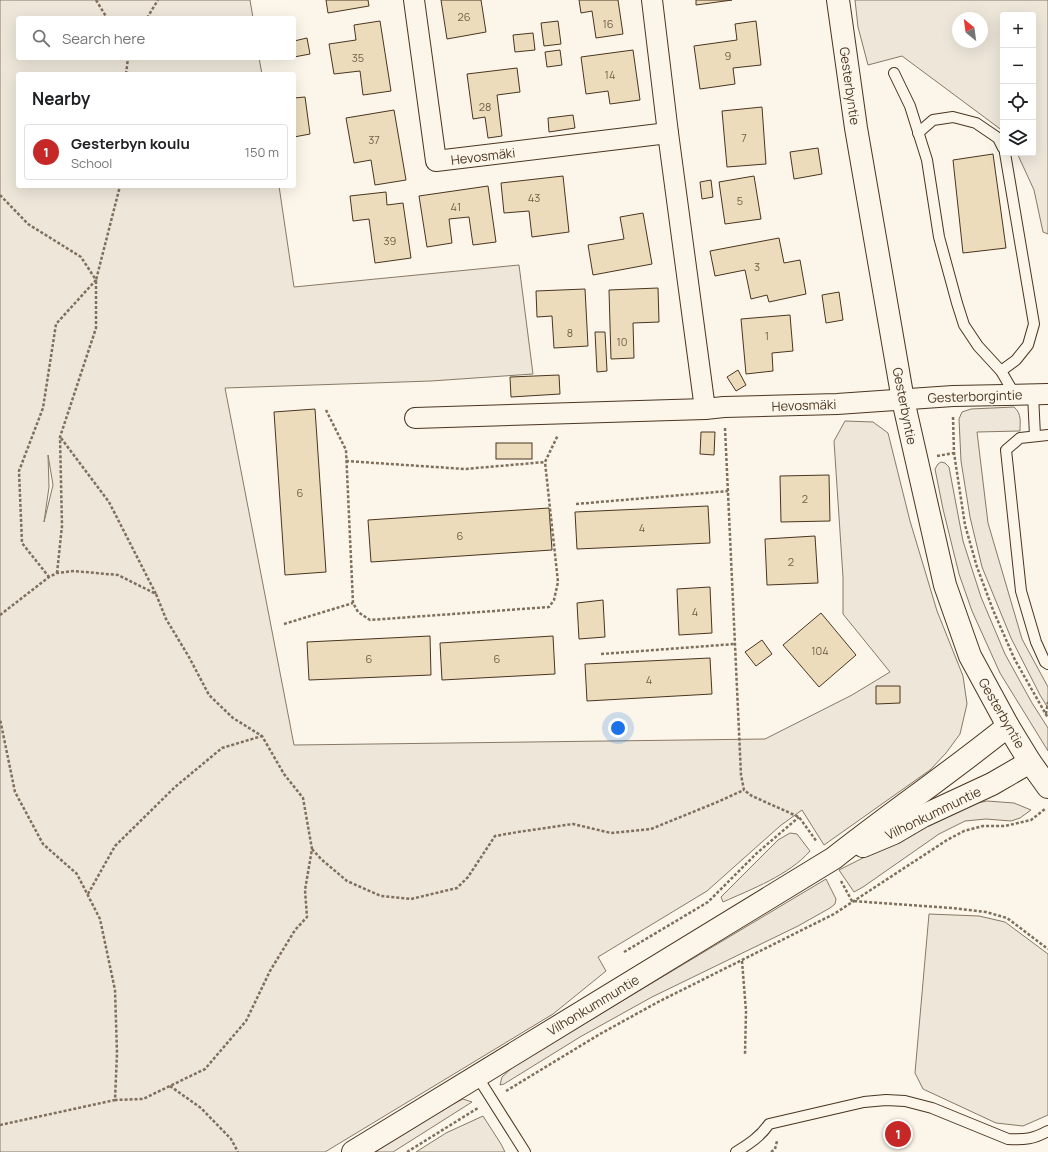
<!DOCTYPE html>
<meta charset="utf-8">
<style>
body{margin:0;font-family:Manrope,sans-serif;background:#f2f2f2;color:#202124}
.controls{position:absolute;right:12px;top:12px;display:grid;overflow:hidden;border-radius:4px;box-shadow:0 4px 16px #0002}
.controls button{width:36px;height:36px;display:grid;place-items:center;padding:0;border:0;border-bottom:1px solid #e0e0e0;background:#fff;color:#202124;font:20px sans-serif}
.compass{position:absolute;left:952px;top:12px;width:36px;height:36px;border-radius:50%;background:#fff;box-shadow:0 4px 16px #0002;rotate:331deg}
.you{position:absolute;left:618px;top:728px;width:14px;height:14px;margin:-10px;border:3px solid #fff;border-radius:50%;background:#1a73e8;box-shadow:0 0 0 6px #1a73e833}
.badge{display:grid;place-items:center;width:26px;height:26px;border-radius:50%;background:#c62828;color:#fff;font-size:13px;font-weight:700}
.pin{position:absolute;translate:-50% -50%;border:2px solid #fff;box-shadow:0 1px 4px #0006}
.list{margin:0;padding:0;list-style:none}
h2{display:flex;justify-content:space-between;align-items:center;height:52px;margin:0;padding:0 16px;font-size:17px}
h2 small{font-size:13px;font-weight:400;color:#757577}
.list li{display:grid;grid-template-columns:26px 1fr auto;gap:12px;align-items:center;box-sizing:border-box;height:56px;margin:0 8px 8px;padding:0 8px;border:1px solid #e0e0e0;border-radius:4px}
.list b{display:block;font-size:15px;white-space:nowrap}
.list p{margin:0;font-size:13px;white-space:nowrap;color:#757577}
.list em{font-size:13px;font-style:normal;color:#757577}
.icon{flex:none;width:22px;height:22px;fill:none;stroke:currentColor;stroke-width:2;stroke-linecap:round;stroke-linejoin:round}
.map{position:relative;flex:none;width:1048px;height:1152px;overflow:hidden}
.search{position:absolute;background:#fff;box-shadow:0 4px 16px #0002;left:16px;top:16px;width:280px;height:44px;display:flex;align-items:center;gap:10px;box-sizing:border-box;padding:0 14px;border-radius:4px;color:#757577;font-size:15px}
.panel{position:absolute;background:#fff;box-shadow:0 4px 16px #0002;left:16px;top:72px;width:280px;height:116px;border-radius:4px}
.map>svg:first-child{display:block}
.green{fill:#ede6d9;stroke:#887966;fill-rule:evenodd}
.building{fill:#ecdcbc;stroke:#4a3520}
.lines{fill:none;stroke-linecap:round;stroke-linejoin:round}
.lane-casing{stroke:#4a3520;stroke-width:12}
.street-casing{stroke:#4a3520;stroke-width:22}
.secondary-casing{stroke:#4a3520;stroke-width:24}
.path{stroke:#7f6f5c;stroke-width:2.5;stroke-dasharray:3 2;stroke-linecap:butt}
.lane{stroke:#fbf6e9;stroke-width:10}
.street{stroke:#fbf6e9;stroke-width:20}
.secondary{stroke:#fbf6e9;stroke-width:22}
.labels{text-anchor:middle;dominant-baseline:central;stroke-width:3;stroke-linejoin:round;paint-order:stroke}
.number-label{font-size:11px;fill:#725f47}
.street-label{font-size:13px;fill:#4a3520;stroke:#fbf6e9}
</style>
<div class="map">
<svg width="1048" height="1152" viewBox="0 0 1048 1152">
<rect width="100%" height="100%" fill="#fbf6e9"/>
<!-- green -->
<g class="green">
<path d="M0 0H250L253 18H18V58H259L262 74H18V186H279L294 287 519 265 533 374 431 381 225 388 294 745 765 739 852 695 890 672 843 614V577L834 441 845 421 873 422 888 433 910 521 937 611 963 676 967 704 960 734 946 753 930 770 824 845 802 810 780 826 707 891 598 957 606 971 553 1014 325 1152H0ZM48 455 53 485 44 522 49 487Z"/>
<path d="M855 0H1048V234L1043 232 1034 190 1017 153H1033V15H1003V131L902 56 868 65 858 27ZM958 18H982V42H958Z"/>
<path d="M1014 407C1022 414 1020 422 1020 431L977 432 988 523 1022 639 1048 687V708L1040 695 1011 638 982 567 970 517 961 461 959 419 962 412 971 409Z"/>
<polygon points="941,462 945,463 949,467 963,541 981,597 1005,654 1032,703 1048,728 1048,751 1000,673 972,611 959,574 943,509 935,469 938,464"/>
<polygon points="987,801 1014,803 1031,810 1020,818 1011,821 986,819 965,821 939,834 863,887 854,892 839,870 968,805"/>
<path d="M790 833 797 834 810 851C789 875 752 889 723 902L721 897 778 840Z"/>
<polygon points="826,879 836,899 835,904 830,908 798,926 652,997 580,1037 504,1084 500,1085 502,1077 515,1065"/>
<polygon points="929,914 979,916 1005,922 1048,954 1048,1115 1023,1126 996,1123 923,1089 915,1073"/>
<polygon points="463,1099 472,1102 393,1152 377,1152 376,1150 455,1103"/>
<polygon points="483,1116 501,1144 505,1152 416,1152 446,1133"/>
</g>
<!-- building -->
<g class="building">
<polygon points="326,0 368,0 369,6 328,13"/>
<polygon points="441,0 481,0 486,32 447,39"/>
<polygon points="579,0 618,0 623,34 596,38 592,11 581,13"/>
<polygon points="696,0 732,0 696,5"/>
<polygon points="380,21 391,91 363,95 360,71 334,74 329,44 356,40 354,25"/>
<polygon points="558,21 561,44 544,46 541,23"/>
<polygon points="756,21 761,65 733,68 735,84 700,89 694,46 737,40 735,24"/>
<polygon points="533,33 535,50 515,52 513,35"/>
<polygon points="307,38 310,54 294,57 294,41"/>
<polygon points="560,50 562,65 547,67 545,52"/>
<polygon points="633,50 640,100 610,104 608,91 586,94 581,57"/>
<polygon points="517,68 520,92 497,95 502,136 488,138 485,117 473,119 467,74"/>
<polygon points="305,97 310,134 294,137 294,98"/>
<polygon points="762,107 766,164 727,167 722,111"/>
<polygon points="394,110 406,180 375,185 371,160 354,163 346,118"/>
<polygon points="573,115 575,128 549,132 548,118"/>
<polygon points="818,148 822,174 794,179 790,152"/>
<polygon points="993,154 1006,248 963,253 953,160"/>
<polygon points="563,176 569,232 532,237 529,211 504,213 501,183"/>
<polygon points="754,176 761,219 725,224 719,182"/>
<polygon points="711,180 713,197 702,199 700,182"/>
<polygon points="488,186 496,242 473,245 469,217 449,219 452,243 427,247 419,196"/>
<polygon points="386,192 387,205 403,203 411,258 375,263 369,219 353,221 350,196"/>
<polygon points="643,213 652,264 593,275 588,245 624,239 620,217"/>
<polygon points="779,238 784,263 800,260 806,294 769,302 767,295 751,299 745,270 715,276 710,251"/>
<polygon points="658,288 659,322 633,323 634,358 611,359 609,290"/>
<polygon points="585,289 588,346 554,348 552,316 537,317 536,291"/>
<polygon points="839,292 843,320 826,323 822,295"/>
<polygon points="790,315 793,351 772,353 773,371 746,374 741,319"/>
<polygon points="595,332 605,332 607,371 597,372"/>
<polygon points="738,370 746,385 736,391 727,377"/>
<polygon points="559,375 560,394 511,397 510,377"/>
<polygon points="315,409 326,572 285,575 274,412"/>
<polygon points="701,432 715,432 714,455 700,454"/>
<rect x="496" y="443" width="36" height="16"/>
<polygon points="829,475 830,521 781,522 780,476"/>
<polygon points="708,506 710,543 577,549 575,512"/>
<polygon points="549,508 552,550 371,562 368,520"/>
<polygon points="815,536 818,583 767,585 765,539"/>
<polygon points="710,587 712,633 679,635 677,589"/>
<polygon points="603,600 605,637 579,639 577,603"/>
<polygon points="821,613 856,655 819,687 783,645"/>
<polygon points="430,636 431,675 309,680 307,642"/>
<polygon points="553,636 555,674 442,680 440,643"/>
<polygon points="762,640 772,654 756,666 745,652"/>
<polygon points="710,658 712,694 587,701 585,664"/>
<polygon points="876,686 900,686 900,703 876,704"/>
</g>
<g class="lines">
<!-- lane casing -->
<g class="lane-casing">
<g id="lane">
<polyline points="894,73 910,106 927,160 939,237 957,303 964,325 978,346 1001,371 1015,395"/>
<polyline points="918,133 933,120 953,117 976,123 998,138 1003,148"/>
<polyline points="1001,371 1016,360 1028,345 1034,324 1005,153"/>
<polyline points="1033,394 1035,436"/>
<polyline points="1048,435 1020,438 1006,450 1021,591 1036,642 1045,662 1048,664"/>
<polyline points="477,1076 525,1152"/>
<path d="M736 1152C749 1144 760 1137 769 1124L864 1102 886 1100 905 1101 932 1108 1008 1139C1025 1140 1033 1139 1048 1131"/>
</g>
</g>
<!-- street casing -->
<g class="street-casing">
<g id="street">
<polyline points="414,0 436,161 668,133"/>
<polyline points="652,0 668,133 705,409 724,407 837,404 953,396 1048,394"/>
<polyline points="415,418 705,409"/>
</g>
</g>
<!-- secondary casing -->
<g class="secondary-casing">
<g id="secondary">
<polyline points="838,0 856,128 903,400 945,585 970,656 1008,726 1030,762 1048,787"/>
<polyline points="863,846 894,833 923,816 992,784 1030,762"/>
<path d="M353 1152 834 858C891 813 951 772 1008 726"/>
</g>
</g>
<!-- path -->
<g class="path">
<polyline points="96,0 107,18"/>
<polyline points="147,18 158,0"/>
<polyline points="126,74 128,58"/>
<polyline points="0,195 28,224 81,257 96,280 56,324 43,408 19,471 22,543 49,577"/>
<polyline points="326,410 346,450 353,603 358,612 370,620 549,607 554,600 558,582 545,462 558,435"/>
<polyline points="953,417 954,453 965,525 977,567 993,610 1015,660 1048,718"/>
<polyline points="725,428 741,775 744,790 752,796 799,817 817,842"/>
<polyline points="61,438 109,502 156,594"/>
<polyline points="937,456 954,453"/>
<polyline points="346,461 465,469 545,462"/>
<polyline points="576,504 728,491"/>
<polyline points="57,573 62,526 60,437 96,328 96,280 120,186"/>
<polyline points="0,615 49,577 57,573 74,571 118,575 156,594 166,619 189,657 209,695 233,718 262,736 284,774 303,798 312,849 305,890 307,917 295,930 270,971 246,1021 205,1069 143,1099 115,1100 117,1053 115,990 100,919 77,874 43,844 15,792 0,719"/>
<polyline points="284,624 353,603"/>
<polyline points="601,654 735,644"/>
<polyline points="1046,714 1048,702"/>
<polyline points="312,849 321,859 347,881 381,896 411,899 457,888 468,877 495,836 518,832 573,824 611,833 651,829 715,803 744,790"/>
<polyline points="841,881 852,901 952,908 986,912 1007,918 1048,949"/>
<polyline points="88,894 115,846 175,787 222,748 262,736"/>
<polyline points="624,952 708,902 757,853 799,817"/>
<polyline points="742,961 746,1011 745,1055"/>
<polyline points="170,1086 201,1108 231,1139 238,1152"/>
<polyline points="506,1091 600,1034 658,1002 834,914 947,840 964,831 983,826 1005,826 1031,820 1045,809"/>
<polyline points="0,1125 115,1100"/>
<polyline points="407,1152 478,1108"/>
<polyline points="771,1152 775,1149 777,1141"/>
</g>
<!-- lane -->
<use href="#lane" class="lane"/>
<!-- street -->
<use href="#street" class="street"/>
<!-- secondary -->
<use href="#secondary" class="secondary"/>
</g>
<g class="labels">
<!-- number labels -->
<g class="number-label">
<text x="464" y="16">26</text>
<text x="608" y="23">16</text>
<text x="728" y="55">9</text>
<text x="358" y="57">35</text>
<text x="610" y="74">14</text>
<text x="485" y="106">28</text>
<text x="744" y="137">7</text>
<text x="374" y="139">37</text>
<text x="534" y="197">43</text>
<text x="740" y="200">5</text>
<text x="456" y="206">41</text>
<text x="390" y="240">39</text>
<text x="757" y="266">3</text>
<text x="570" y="332">8</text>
<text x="767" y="335">1</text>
<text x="622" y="341">10</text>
<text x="300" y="492">6</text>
<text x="805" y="498">2</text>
<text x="642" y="527">4</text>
<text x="460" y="535">6</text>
<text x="791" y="561">2</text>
<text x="695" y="611">4</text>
<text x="820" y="650">104</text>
<text x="369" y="658">6</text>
<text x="497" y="658">6</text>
<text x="649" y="679">4</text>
</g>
<!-- street labels -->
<g class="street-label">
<text transform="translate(850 86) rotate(82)">Gesterbyntie</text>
<text transform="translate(483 156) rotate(-7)">Hevosmäki</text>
<text transform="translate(975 396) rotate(-2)">Gesterborgintie</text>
<text transform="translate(804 405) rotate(-2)">Hevosmäki</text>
<text transform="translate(905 406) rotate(79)">Gesterbyntie</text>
<text transform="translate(1002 713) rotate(60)">Gesterbyntie</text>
<text transform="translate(933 813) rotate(-26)">Vilhonkummuntie</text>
<text transform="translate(593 1005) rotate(-31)">Vilhonkummuntie</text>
</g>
</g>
</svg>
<div class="controls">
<button>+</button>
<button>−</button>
<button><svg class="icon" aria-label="locate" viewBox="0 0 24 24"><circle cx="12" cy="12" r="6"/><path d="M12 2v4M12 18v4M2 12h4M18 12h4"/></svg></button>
<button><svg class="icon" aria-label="layers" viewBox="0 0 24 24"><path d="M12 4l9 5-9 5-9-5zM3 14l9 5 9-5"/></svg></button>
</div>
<svg class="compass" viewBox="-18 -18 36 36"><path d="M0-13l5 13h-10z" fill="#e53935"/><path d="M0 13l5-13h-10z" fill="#757577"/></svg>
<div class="you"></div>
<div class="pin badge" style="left:898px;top:1134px">1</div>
<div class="search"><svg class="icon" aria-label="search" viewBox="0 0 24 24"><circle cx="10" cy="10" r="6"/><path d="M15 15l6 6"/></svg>Search here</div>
<section class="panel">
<h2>Nearby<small></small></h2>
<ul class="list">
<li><span class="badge">1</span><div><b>Gesterbyn koulu</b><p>School</p></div><em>150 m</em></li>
</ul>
</section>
</div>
